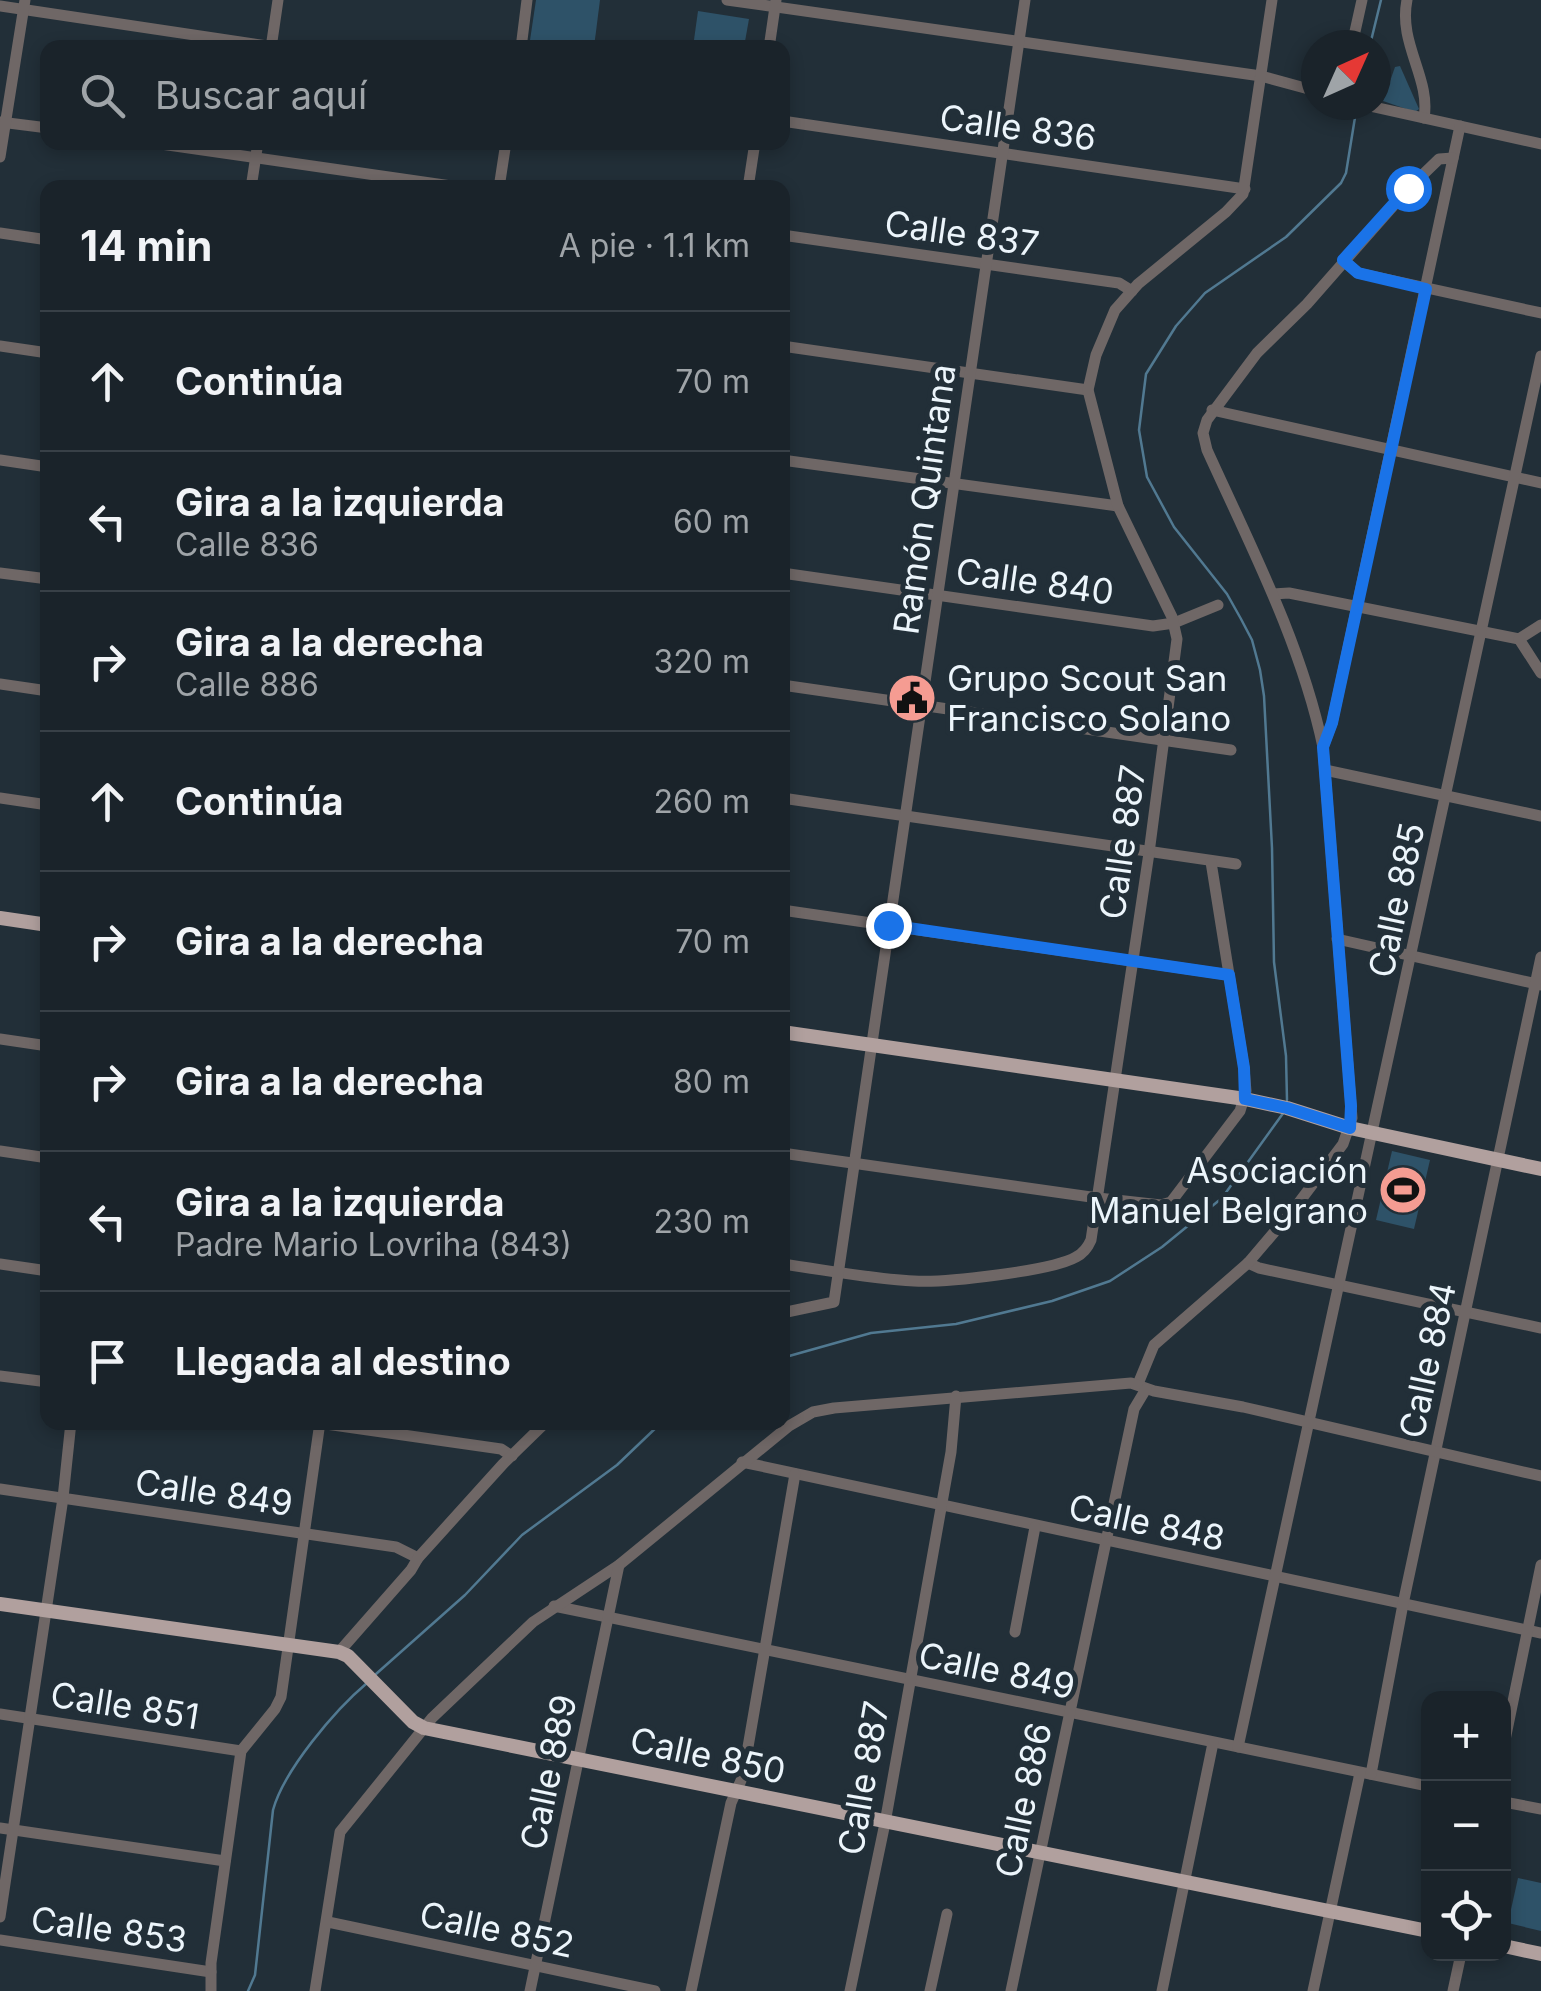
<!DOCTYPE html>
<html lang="es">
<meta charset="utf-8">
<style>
body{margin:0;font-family:Inter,sans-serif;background:#232b32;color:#f1f3f6}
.controls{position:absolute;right:30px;bottom:30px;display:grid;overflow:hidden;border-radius:20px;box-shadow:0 5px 15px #0003}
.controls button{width:90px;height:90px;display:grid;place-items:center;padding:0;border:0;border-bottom:2px solid #384047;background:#1a232a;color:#f1f3f6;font:50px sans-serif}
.compass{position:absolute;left:1301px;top:30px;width:90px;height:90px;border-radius:50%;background:#1a232a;box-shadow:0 5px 15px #0003;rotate:45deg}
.stop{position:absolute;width:30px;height:30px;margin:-22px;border:8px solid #1a73e8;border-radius:50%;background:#fff}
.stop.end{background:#1a73e8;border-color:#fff;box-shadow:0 2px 10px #0008}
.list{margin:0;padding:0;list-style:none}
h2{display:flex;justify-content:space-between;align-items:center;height:130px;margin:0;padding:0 40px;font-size:42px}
h2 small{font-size:32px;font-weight:400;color:#9fa4a8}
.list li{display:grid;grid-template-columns:65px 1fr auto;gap:30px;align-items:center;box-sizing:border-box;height:140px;padding:0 40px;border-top:2px solid #384047}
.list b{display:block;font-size:38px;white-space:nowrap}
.list p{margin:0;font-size:32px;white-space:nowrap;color:#9fa4a8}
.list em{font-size:32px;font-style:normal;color:#9fa4a8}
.icon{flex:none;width:55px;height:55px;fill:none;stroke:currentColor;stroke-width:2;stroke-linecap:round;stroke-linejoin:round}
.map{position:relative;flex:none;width:1541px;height:1991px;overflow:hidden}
.search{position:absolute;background:#1a232a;box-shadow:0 5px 15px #0003;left:40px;top:40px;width:750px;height:110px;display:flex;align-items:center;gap:25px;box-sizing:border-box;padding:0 35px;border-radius:20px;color:#9fa4a8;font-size:38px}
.panel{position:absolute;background:#1a232a;box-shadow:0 5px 15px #0003;left:40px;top:180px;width:750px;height:1250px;border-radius:20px}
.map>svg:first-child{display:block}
.green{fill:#2e5268}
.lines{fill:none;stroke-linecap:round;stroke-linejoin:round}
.stream{stroke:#517991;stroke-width:2.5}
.minor{stroke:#6f6766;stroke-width:11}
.major{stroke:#b1a09e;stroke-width:14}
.route{stroke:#1a73e8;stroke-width:12}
.labels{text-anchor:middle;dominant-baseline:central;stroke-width:10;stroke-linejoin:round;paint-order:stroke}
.street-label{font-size:35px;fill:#ecf5fb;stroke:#222f38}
.poi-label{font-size:35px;fill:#ecf5fb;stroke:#222f38;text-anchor:start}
</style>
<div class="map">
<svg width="1541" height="1991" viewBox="0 0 1541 1991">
<rect width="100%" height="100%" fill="#222f38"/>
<!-- green -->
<g class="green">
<polygon points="536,0 600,0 594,47 529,47"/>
<polygon points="698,11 749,19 744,47 693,47"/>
<polygon points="1400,66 1419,109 1415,112 1383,101 1395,67"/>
<polygon points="1392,1151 1430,1160 1414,1229 1376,1220"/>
<polygon points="1518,1878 1541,1883 1541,1931 1508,1923"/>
</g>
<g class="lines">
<!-- stream -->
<g class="stream">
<polyline points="1370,45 1381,0"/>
<polyline points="1287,1100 1286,1056 1274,962 1272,848 1264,696 1260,670 1252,640 1241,619 1227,594 1174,527 1147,477 1139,430 1146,374 1176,326 1205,293 1286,237 1341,183 1346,173 1357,105"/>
<polyline points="782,1358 871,1333 956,1324 1052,1301 1110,1281 1162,1247 1222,1198 1284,1112"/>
<polyline points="376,1674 465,1595 522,1535 617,1465 662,1422"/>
<path d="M248 1991 255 1975 273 1810C284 1770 335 1710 367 1683"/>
</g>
<!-- minor -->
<g class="minor">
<polyline points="727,0 1261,76 1316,91"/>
<path d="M1407 0C1398 44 1431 78 1424 118"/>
<polyline points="0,6 281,48"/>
<polyline points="1352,45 1362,0"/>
<polyline points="271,48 278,0"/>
<polyline points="521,48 527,0"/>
<polyline points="769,48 776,0"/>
<polyline points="1365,105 1541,144"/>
<polyline points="782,121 1245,189"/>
<polyline points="0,122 48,128"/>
<polyline points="147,142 465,188"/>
<polyline points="0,157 25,0"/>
<polyline points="251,188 258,142"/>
<polyline points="499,188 506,142"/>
<polyline points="748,188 755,142"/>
<polyline points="0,233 48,240"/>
<polyline points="782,235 1119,283 1132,291"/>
<polyline points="1343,260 1358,273 1541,313"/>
<polyline points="0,346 48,353"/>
<polyline points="782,346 1088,390"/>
<polyline points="1212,410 1541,483"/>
<polyline points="0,460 48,467"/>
<polyline points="782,460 1118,506"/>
<polyline points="0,573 48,579"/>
<polyline points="782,573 1153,626 1174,623 1218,605"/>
<polyline points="1273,594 1289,593 1519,639"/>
<polyline points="1541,625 1519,639 1541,673"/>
<polyline points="0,684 48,691"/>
<polyline points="782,685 1231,750"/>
<polyline points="1323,747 1332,723 1460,126"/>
<polyline points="1325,770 1541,816"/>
<polyline points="0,798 48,805"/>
<polyline points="782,798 1236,864"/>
<polyline points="782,910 1229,975"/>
<polyline points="1337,939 1541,985"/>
<polyline points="0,1039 48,1046"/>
<polyline points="0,1151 48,1158"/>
<polyline points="782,1153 1098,1198 1161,1205 1171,1202 1240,1111 1246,1091 1244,1068 1211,862"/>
<polyline points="1248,1263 1259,1268 1541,1328"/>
<polyline points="0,1264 48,1271"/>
<path d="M782 1264C826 1270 871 1279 914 1281 944 1283 1052 1271 1076 1257 1084 1253 1088 1247 1091 1240L1149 853 1177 639 1172 617 1118 506 1088 390 1096 355 1115 310 1138 284 1226 212 1243 194 1272 0"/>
<polyline points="782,1313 834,1302 1025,0"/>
<polyline points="0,1376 48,1382"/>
<path d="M1138 1384 1154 1345 1248 1263 1294 1209 1343 1144 1352 1118 1323 747C1301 643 1251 547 1207 450L1203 433 1207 420 1257 353 1307 304 1408 189 1439 159 1453 158"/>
<polyline points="312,1422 501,1449 512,1456"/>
<polyline points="742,1462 1541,1633"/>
<polyline points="0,1489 396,1547 418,1558"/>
<polyline points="554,1606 1428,1786"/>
<polyline points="1015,1632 1035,1527"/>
<polyline points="339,1652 411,1570 418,1558 503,1464 546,1422"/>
<polyline points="0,1714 241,1751"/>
<polyline points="1504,1745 1541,1565"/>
<polyline points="1238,1747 1541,356"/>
<polyline points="1371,1774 1403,1604 1541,957"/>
<polyline points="1504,1802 1541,1809"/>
<polyline points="0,1828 225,1861"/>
<polyline points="0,1917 63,1498 71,1422"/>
<polyline points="328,1922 655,1991"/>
<polyline points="0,1940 211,1972"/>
<polyline points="211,1991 211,1963 241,1751 275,1709 281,1697 320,1422"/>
<polyline points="315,1991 340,1832 432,1718 533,1622 619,1565 789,1426 813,1412 834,1408 1131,1383 1154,1391 1243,1407 1541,1476"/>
<polyline points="530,1991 619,1565"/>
<polyline points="691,1991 731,1803 743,1776 795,1474"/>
<polyline points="850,1991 885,1823 951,1452 956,1396"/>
<polyline points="930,1991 947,1914"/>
<polyline points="1011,1991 1134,1409 1146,1389"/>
<polyline points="1162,1991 1213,1743"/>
<polyline points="1313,1991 1360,1773"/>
<polyline points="1453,1991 1461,1954"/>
</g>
<!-- major -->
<g class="major">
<polyline points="0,918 48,925"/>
<polyline points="782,1032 1245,1099 1287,1108 1350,1128 1541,1169"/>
<polyline points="0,1604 339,1652 348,1656 413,1722 424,1728 1428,1931"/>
<polyline points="1504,1946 1541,1954"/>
</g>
</g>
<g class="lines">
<!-- route -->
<polyline class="route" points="888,925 1229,975 1244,1068 1245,1099 1287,1108 1350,1128 1351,1106 1323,747 1332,723 1426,289 1358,273 1343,260 1408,188"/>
</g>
<!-- icons -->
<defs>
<g id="civic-disc" transform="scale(2.5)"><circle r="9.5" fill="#f59c92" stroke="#222f38"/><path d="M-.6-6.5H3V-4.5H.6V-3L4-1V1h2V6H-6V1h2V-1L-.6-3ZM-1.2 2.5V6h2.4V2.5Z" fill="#111"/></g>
<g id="stadium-disc" transform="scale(2.5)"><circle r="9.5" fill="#f59c92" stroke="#222f38"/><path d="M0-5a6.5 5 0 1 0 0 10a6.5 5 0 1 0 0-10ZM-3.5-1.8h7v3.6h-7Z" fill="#111"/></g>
</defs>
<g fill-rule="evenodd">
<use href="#civic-disc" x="912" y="698"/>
<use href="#stadium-disc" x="1403" y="1190"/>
</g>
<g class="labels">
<!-- street labels -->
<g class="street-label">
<text transform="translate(1018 127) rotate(8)">Calle 836</text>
<text transform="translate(962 233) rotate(8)">Calle 837</text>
<text transform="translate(924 499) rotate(-82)">Ramón Quintana</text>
<text transform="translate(1035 581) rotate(8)">Calle 840</text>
<text transform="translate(1122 842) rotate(-82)">Calle 887</text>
<text transform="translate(1396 900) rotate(-78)">Calle 885</text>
<text transform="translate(1427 1360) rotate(-78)">Calle 884</text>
<text transform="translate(214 1492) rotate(8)">Calle 849</text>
<text transform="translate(1147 1522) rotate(12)">Calle 848</text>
<text transform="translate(997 1670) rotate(12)">Calle 849</text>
<text transform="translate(125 1705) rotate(9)">Calle 851</text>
<text transform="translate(708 1755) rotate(12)">Calle 850</text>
<text transform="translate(548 1772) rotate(-78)">Calle 889</text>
<text transform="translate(863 1778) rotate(-80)">Calle 887</text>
<text transform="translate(1023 1800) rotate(-78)">Calle 886</text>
<text transform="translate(109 1929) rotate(8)">Calle 853</text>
<text transform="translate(497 1929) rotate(12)">Calle 852</text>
</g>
<!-- poi labels -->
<g class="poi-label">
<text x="947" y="678">Grupo Scout San<tspan x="947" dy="40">Francisco Solano</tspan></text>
<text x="1368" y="1170" text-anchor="end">Asociación<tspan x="1368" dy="40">Manuel Belgrano</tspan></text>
</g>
</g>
</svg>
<div class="controls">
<button>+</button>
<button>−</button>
<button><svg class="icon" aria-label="locate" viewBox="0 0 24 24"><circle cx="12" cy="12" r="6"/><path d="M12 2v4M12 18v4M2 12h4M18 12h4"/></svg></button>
</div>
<svg class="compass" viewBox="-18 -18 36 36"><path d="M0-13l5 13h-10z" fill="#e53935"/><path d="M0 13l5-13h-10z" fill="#9fa4a8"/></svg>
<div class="stop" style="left:1408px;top:188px"></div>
<div class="stop end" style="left:888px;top:925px"></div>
<div class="search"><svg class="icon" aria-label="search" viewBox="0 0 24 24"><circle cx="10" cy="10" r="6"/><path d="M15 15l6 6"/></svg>Buscar aquí</div>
<section class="panel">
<h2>14 min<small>A pie · 1.1 km</small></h2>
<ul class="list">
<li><svg class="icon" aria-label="ahead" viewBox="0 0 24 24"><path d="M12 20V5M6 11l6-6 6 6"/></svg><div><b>Continúa</b></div><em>70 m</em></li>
<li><svg class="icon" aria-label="left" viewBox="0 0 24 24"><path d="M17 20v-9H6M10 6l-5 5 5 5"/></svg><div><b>Gira a la izquierda</b><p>Calle 836</p></div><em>60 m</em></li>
<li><svg class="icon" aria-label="right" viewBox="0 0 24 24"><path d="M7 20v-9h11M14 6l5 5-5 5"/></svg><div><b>Gira a la derecha</b><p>Calle 886</p></div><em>320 m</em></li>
<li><svg class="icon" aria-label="ahead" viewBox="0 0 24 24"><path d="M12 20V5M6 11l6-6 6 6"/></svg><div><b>Continúa</b></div><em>260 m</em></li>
<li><svg class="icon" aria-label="right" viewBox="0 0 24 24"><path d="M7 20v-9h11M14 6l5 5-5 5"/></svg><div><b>Gira a la derecha</b></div><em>70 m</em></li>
<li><svg class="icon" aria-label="right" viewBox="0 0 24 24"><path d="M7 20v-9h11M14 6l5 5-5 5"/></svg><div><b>Gira a la derecha</b></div><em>80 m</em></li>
<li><svg class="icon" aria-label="left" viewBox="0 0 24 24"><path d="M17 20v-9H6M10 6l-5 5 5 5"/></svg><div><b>Gira a la izquierda</b><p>Padre Mario Lovriha (843)</p></div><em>230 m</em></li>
<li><svg class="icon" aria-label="arrive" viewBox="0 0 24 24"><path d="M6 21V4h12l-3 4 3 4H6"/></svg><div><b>Llegada al destino</b></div></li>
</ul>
</section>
</div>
